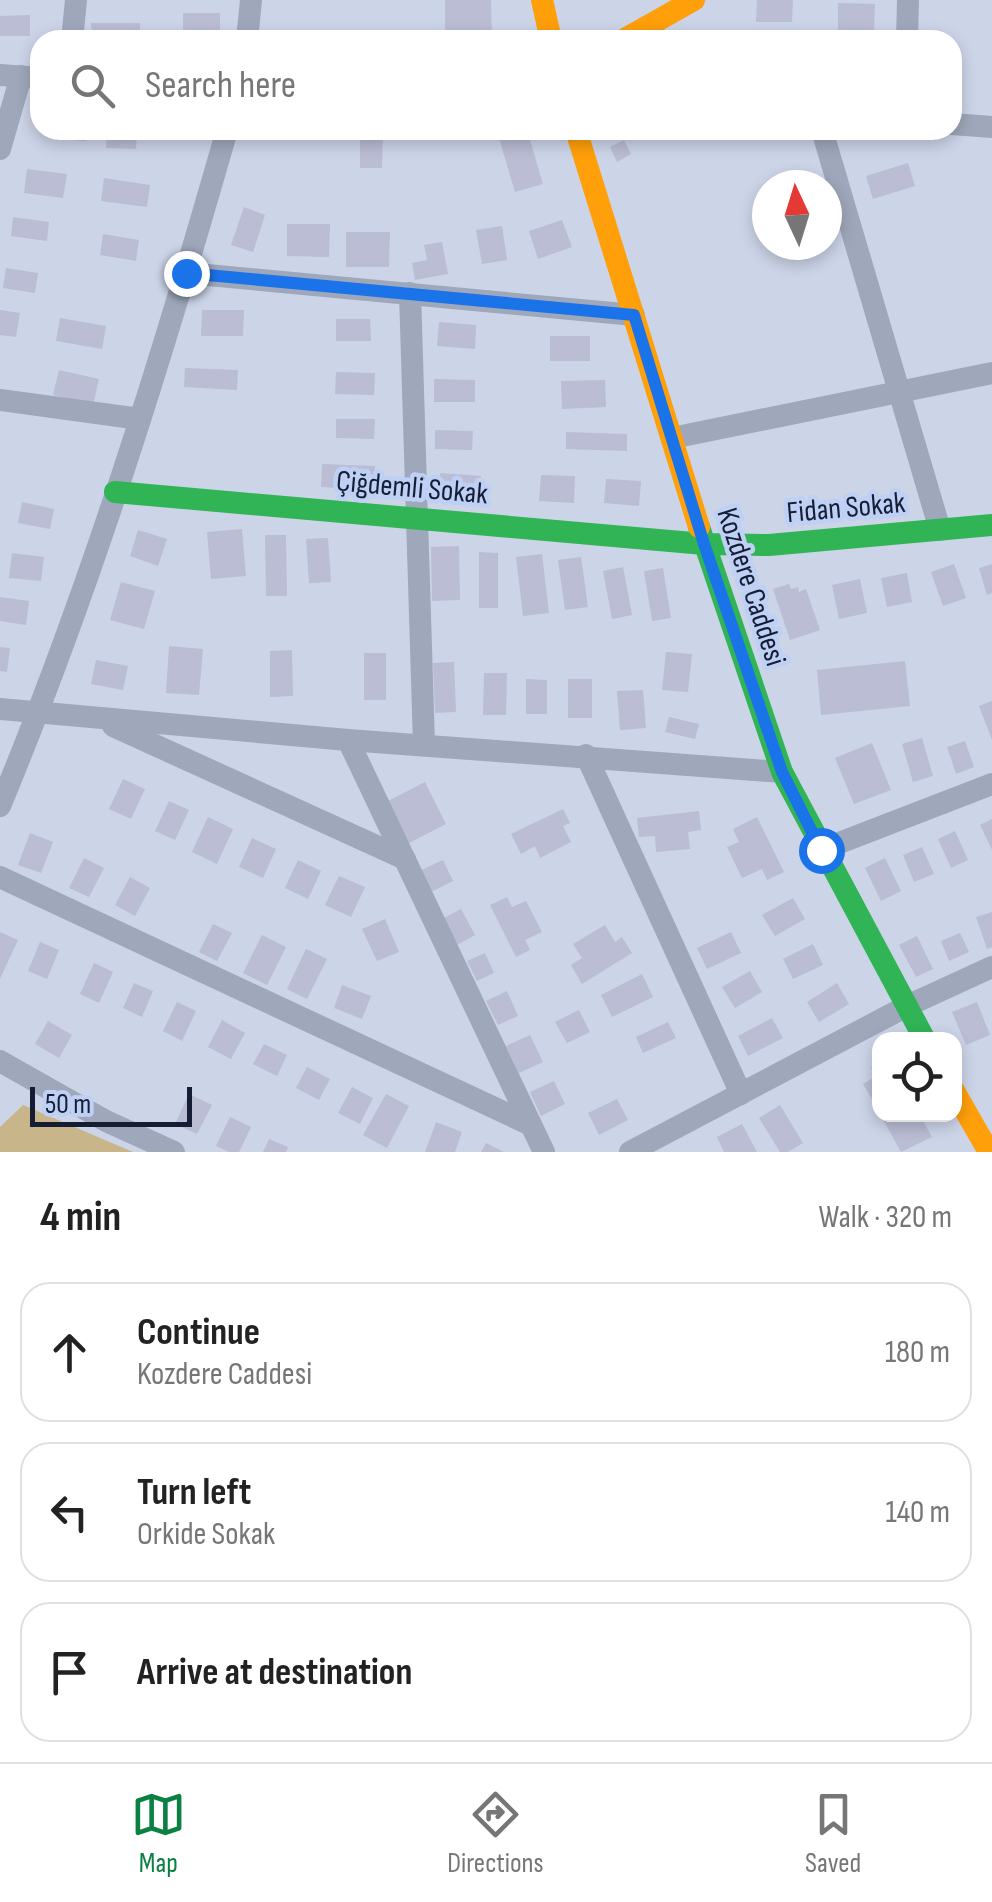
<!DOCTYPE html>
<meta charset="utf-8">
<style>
body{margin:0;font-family:"Sofia Sans Condensed",sans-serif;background:#f6f6f6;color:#222}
.controls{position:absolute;right:30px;bottom:30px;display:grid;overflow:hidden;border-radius:20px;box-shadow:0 5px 15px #0003}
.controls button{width:90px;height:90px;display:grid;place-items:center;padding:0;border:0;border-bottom:2px solid #e0e0e0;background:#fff;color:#222;font:50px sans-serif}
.compass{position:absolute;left:752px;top:170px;width:90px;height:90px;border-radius:50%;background:#fff;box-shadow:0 5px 15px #0003;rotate:356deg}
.scale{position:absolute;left:30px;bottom:25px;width:162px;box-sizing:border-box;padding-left:10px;border:5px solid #141d34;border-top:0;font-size:28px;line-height:35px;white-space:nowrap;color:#141d34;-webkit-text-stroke:8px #bfd0f5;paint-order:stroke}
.stop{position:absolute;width:30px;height:30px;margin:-22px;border:8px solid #1a73e8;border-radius:50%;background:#fff}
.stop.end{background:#1a73e8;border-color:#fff;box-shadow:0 2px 10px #0008}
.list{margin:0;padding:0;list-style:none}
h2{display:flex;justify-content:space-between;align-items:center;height:130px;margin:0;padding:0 40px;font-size:42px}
h2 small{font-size:32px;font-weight:400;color:#767676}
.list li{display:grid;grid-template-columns:65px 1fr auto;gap:30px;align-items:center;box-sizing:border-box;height:140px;margin:0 20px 20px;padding:0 20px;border:2px solid #e0e0e0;border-radius:30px}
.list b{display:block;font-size:38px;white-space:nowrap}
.list p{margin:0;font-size:32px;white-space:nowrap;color:#767676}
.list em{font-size:32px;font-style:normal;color:#767676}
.icon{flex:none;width:55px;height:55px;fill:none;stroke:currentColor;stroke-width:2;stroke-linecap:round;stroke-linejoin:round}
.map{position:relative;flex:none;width:992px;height:1152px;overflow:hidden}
.search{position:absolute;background:#fff;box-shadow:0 5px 15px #0003;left:30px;right:30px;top:30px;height:110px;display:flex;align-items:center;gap:25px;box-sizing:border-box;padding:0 35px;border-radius:30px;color:#767676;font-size:38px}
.sheet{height:610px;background:#fff}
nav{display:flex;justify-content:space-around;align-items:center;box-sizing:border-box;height:140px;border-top:2px solid #e0e0e0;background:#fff;font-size:28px;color:#767676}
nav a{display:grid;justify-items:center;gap:5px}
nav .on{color:#0b8043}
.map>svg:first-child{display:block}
.green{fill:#c8b589}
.building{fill:#babdd4}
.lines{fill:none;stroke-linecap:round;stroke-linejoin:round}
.street{stroke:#9fa8bb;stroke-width:22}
.fast{stroke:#30b455;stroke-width:22}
.slow{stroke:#ff9f0a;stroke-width:22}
.route{stroke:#1a73e8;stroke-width:12}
.labels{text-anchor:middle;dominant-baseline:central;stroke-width:9;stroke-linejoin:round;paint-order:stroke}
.street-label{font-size:30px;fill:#141d34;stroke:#bfd0f5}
</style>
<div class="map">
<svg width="992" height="1152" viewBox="0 0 992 1152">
<rect width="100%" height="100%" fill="#ccd4e8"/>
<!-- green -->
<polygon class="green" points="23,1105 133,1152 0,1152 0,1127"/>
<!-- building -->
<g class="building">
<polygon points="445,0 491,0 492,40 410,40 410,34 445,34"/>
<polygon points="757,0 793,0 792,22 756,22"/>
<polygon points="838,3 875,4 874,31 838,31"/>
<polygon points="183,13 220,13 220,40 183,39"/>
<polygon points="30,15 30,36 0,36 0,16"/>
<polygon points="91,23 140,23 140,40 92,40"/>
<polygon points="285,30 327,31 327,40 284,40"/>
<polygon points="46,130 86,130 85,141 46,137"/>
<polygon points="107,130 137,130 136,149 106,148"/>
<polygon points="360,130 383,130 382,168 360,168"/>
<polygon points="527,130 543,184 515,192 499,138"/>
<polygon points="624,140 631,154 617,162 610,147"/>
<polygon points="908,163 915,186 873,199 866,176"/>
<polygon points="27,169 67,174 63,198 24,193"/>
<polygon points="104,178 150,185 147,207 101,201"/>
<polygon points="244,207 265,215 253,252 231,245"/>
<polygon points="13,217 49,222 47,241 11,236"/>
<polygon points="562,220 572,247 538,259 529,231"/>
<polygon points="287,224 330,224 329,257 287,256"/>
<polygon points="502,226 507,260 482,264 476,230"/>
<polygon points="346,232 390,232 389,267 346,267"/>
<polygon points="103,234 139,240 136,261 100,255"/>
<polygon points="442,242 448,274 415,280 412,263 427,260 424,245"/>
<polygon points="6,268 38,273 35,293 3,288"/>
<polygon points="0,310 20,313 16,337 0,335"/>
<polygon points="202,310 244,310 243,336 201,336"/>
<polygon points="60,318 106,326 102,349 56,341"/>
<polygon points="336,319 370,319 371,341 336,341"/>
<polygon points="439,322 476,325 475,349 437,346"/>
<rect x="550" y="336" width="40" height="25"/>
<polygon points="185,368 238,370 237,390 184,387"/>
<polygon points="59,370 99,379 93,405 53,395"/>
<polygon points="336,372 375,373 374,395 335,394"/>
<polygon points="434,379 475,380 475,402 434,402"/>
<polygon points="605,380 606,407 562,409 561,381"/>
<polygon points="336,419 375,419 374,439 336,438"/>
<polygon points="435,430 473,431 472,450 435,449"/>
<polygon points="566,432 627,434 627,451 566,449"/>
<polygon points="322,464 375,466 374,490 321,487"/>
<polygon points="440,473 481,476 479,497 439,494"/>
<polygon points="541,475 575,476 574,503 539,501"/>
<polygon points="606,479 641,481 639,506 604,503"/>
<polygon points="22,502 54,509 50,529 18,523"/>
<polygon points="242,529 246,576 211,579 207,532"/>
<polygon points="138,530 167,539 158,566 130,556"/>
<polygon points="265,535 286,535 287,596 266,596"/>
<polygon points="328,538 331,582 309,583 306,539"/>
<polygon points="459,546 460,600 432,601 431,547"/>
<polygon points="479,552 498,553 498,608 479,608"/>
<polygon points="12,553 44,557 41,581 9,578"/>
<polygon points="542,554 549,613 523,616 516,557"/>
<polygon points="581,557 588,607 565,610 558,560"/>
<polygon points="954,564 966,598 943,606 931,572"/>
<polygon points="992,564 992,593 987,595 979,568"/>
<polygon points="623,567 632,615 612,619 603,571"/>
<polygon points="663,568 671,618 652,621 644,571"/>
<polygon points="907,573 912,602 887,607 881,578"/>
<polygon points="860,579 867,613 839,619 832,585"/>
<polygon points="121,582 155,591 144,629 110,620"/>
<polygon points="789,584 791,589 798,587 799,592 806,589 820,630 790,640 773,589"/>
<polygon points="0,597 29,601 26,625 0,621"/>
<polygon points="169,646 203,649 199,695 166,693"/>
<polygon points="0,647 10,648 7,672 0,671"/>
<polygon points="292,650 293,696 270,697 270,651"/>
<polygon points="666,652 692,654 688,692 662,690"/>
<rect x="364" y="653" width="22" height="47"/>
<polygon points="96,660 128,666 123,690 91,684"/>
<polygon points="905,661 910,706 821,715 817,670"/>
<polygon points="454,662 456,712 435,713 433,663"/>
<polygon points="484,673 507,673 506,715 483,715"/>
<polygon points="526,679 547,680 547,714 526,714"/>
<rect x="568" y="679" width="24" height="39"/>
<polygon points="643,690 646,728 620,730 617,691"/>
<polygon points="992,701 992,740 979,706"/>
<polygon points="669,717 699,724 695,739 665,732"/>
<polygon points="922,738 933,776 913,782 902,744"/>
<polygon points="965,741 974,767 956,774 947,747"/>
<polygon points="872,743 891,790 854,804 835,758"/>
<polygon points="123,779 145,789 131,819 109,809"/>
<polygon points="425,782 446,824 409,843 388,801"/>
<polygon points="169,801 189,810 175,840 155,831"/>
<polygon points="563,809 570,823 563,826 571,842 540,858 535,846 521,854 511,834"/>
<polygon points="699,811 701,830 688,832 690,849 656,852 655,836 639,837 637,818"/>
<polygon points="208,817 233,829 217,864 192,852"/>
<polygon points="757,817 784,872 767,880 762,869 742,878 727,847 739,842 733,829"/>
<polygon points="992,819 992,850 980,825"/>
<polygon points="955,831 968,860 951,868 938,839"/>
<polygon points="30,833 53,842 41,873 18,865"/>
<polygon points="252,838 276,849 263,878 239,867"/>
<polygon points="922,847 934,874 914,882 903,855"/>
<polygon points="84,858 104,868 89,897 69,888"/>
<polygon points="885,858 901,891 881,901 865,868"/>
<polygon points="298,860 321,871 308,899 285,888"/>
<polygon points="443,860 453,881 429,893 419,871"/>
<polygon points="339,876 365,887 351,917 325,905"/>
<polygon points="130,877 150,888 135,916 115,905"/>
<polygon points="507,897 512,907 526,901 542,932 525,940 530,950 516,957 490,905"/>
<polygon points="793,898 805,919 775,936 762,915"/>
<polygon points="461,909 475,935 457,945 442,919"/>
<polygon points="992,912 992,947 987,949 976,917"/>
<polygon points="385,919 399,952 377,961 362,929"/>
<polygon points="213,924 232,933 217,961 199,952"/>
<polygon points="605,925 615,942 622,937 632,953 582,984 571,965 582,958 573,944"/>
<polygon points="0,932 18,940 0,979"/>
<polygon points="731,932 741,953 707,969 697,948"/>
<polygon points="960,933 969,952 949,961 941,941"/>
<polygon points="262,935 286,947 267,985 243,973"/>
<polygon points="917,936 933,969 916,977 899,945"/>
<polygon points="40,942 59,950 47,979 28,971"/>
<polygon points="813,944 823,965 793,979 783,959"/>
<polygon points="306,949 327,959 307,999 287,989"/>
<polygon points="485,953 494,973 477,981 467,961"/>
<polygon points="94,963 113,972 99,1003 80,994"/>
<polygon points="750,971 762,992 735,1008 722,987"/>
<polygon points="642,974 653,997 612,1017 601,995"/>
<polygon points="134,983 153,991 142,1017 123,1008"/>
<polygon points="837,983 849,1004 819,1022 807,1002"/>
<polygon points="342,985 371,996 362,1019 334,1008"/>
<polygon points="507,991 518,1016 498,1025 486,1001"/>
<polygon points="177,1002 196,1011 182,1041 163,1031"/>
<polygon points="977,1002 990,1035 966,1045 952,1012"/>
<polygon points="579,1010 590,1032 567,1043 555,1022"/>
<polygon points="772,1018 783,1038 748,1056 738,1036"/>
<polygon points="222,1020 245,1033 231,1059 208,1047"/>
<polygon points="48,1021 72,1035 59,1058 35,1044"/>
<polygon points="668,1022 676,1038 643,1053 636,1037"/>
<polygon points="530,1035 543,1062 519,1073 506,1046"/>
<polygon points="264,1044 287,1055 277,1076 253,1064"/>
<polygon points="880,1062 880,1113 863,1084 876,1076 871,1067"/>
<polygon points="307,1067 330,1079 319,1100 296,1088"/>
<polygon points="554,1081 565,1104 541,1116 530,1092"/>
<polygon points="352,1087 373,1098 360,1124 338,1113"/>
<polygon points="189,1094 212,1105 197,1134 175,1124"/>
<polygon points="386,1094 409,1106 387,1148 363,1135"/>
<polygon points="617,1099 628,1120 599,1135 588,1113"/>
<polygon points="780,1105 803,1143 788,1152 780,1152 759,1118"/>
<polygon points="880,1114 919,1114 932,1137 901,1152"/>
<polygon points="230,1117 251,1127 239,1152 229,1152 216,1146"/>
<polygon points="436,1122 462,1132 455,1152 425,1152"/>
<polygon points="742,1124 757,1152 724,1152 717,1137"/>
<polygon points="269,1139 288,1147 286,1152 263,1152"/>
<polygon points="486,1143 504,1152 481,1152"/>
</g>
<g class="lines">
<!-- street -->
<g class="street">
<polyline points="72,40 76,0"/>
<polyline points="247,40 251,0"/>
<polyline points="907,40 908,0"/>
<polyline points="0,75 40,78"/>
<polyline points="952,124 992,127"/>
<polyline points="822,130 940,530"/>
<polyline points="0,149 21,76"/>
<polyline points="186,273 634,315"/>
<polyline points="410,293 424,744"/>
<polyline points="0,400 140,419"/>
<polyline points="672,438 992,373"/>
<polyline points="0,709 348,740 782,772"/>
<polyline points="113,726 405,859"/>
<polyline points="348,740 544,1152"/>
<polyline points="586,755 741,1094"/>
<path d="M0 806C91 587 162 358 227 130"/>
<polyline points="821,850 992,784"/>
<polyline points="0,877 531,1125"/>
<polyline points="0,1061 106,1121 174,1152"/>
<polyline points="630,1152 907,1006 992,967"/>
</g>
<!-- fast -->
<g class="fast">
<polyline points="115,492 704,544 769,545 992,525"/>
<polyline points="699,527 782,772 925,1040"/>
</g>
<!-- slow -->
<g class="slow">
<polyline points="542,0 551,40"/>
<polyline points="623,40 694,0"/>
<polyline points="576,130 699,527"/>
<polyline points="954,1091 989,1152"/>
</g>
</g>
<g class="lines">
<!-- route -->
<polyline class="route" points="186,273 634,315 704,544 782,772 821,850"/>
</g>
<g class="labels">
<!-- street labels -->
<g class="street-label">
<text transform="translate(412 488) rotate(5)">Çiğdemli Sokak</text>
<text transform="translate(846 508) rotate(-5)">Fidan Sokak</text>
<text transform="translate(751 587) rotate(72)">Kozdere Caddesi</text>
</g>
</g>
</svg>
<div class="controls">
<button><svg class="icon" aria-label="locate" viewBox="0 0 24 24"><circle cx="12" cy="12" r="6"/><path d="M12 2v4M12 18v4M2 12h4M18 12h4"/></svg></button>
</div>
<svg class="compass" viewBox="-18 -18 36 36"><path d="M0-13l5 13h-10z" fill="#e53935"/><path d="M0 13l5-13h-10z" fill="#767676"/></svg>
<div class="scale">50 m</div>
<div class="stop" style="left:821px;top:850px"></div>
<div class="stop end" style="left:186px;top:273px"></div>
<div class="search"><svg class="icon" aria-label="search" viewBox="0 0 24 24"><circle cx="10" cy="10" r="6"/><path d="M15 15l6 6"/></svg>Search here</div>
</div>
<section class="sheet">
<h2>4 min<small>Walk · 320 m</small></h2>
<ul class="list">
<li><svg class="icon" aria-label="ahead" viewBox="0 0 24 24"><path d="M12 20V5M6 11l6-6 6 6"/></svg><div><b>Continue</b><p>Kozdere Caddesi</p></div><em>180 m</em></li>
<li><svg class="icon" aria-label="left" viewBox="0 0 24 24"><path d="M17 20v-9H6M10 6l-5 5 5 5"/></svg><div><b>Turn left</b><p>Orkide Sokak</p></div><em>140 m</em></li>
<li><svg class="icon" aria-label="arrive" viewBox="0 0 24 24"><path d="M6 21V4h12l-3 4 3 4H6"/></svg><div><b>Arrive at destination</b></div></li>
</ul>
</section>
<nav>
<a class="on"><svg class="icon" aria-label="map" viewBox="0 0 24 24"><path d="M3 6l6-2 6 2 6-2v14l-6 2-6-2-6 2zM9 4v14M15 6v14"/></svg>Map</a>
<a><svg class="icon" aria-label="directions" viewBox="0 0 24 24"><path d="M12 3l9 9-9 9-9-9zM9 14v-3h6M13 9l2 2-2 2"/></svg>Directions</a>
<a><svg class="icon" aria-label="saved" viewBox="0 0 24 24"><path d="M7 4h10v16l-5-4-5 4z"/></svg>Saved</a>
</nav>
